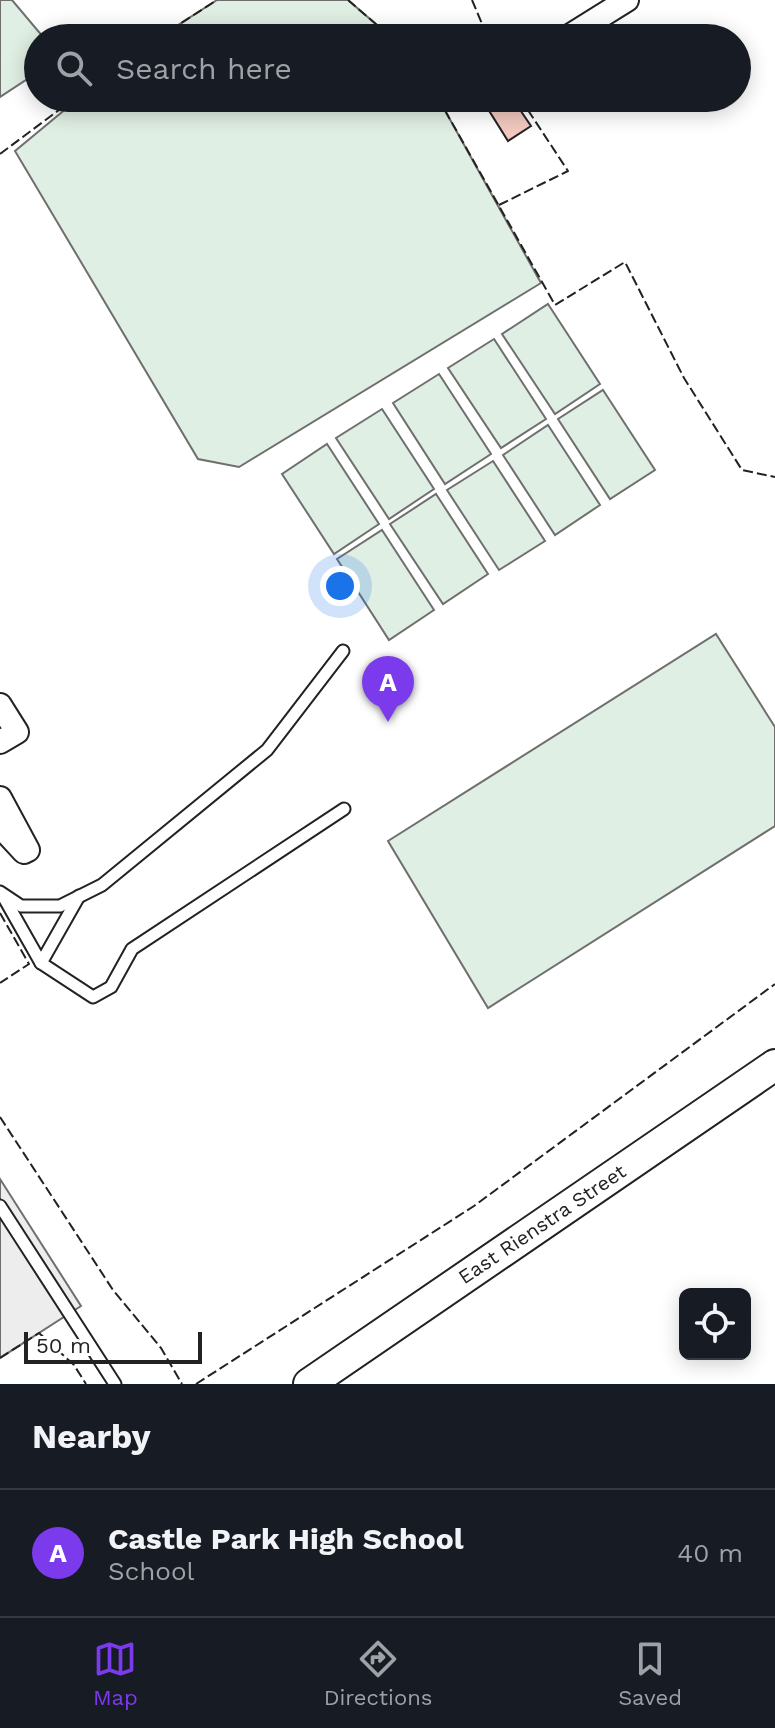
<!DOCTYPE html>
<style>
body{margin:0;font-family:"Work Sans",sans-serif;background:#242831;color:#f1f3f6}
.controls{position:absolute;right:24px;bottom:24px;display:grid;overflow:hidden;border-radius:12px;box-shadow:0 4px 20px #0003}
.controls button{width:72px;height:72px;display:grid;place-items:center;padding:0;border:0;border-bottom:2px solid #363941;background:#171b24;color:#f1f3f6;font:40px sans-serif}
.scale{position:absolute;left:24px;bottom:20px;width:178px;box-sizing:border-box;padding-left:8px;border:4px solid #222;border-top:0;font-size:22px;line-height:28px;white-space:nowrap;color:#222;-webkit-text-stroke:6px #fff;paint-order:stroke}
.you{position:absolute;left:340px;top:586px;width:28px;height:28px;margin:-20px;border:6px solid #fff;border-radius:50%;background:#1a73e8;box-shadow:0 0 0 12px #1a73e833}
.badge{display:grid;place-items:center;width:52px;height:52px;border-radius:50%;background:#7c3aed;color:#fff;font-size:26px;font-weight:700}
.pin{position:absolute;translate:-50% -66px;filter:drop-shadow(0 2px 4px #0008)}
.pin::after{content:'';position:absolute;top:42px;width:28px;height:24px;background:inherit;clip-path:polygon(0 0,100% 0,50% 100%)}
.list{margin:0;padding:0;list-style:none}
h2{display:flex;justify-content:space-between;align-items:center;height:104px;margin:0;padding:0 32px;font-size:34px}
h2 small{font-size:26px;font-weight:400;color:#9ea1a6}
.list li{display:grid;grid-template-columns:52px 1fr auto;gap:24px;align-items:center;box-sizing:border-box;height:128px;padding:0 32px;border-top:2px solid #363941}
.list b{display:block;font-size:30px;white-space:nowrap}
.list p{margin:0;font-size:26px;white-space:nowrap;color:#9ea1a6}
.list em{font-size:26px;font-style:normal;color:#9ea1a6}
.icon{flex:none;width:44px;height:44px;fill:none;stroke:currentColor;stroke-width:2;stroke-linecap:round;stroke-linejoin:round}
.map{position:relative;flex:none;width:775px;height:1384px;overflow:hidden}
.search{position:absolute;background:#171b24;box-shadow:0 4px 20px #0003;left:24px;right:24px;top:24px;height:88px;display:flex;align-items:center;gap:20px;box-sizing:border-box;padding:0 28px;border-radius:44px;color:#9ea1a6;font-size:30px}
.sheet{height:232px;background:#171b24}
nav{display:flex;justify-content:space-around;align-items:center;box-sizing:border-box;height:112px;border-top:2px solid #363941;background:#171b24;font-size:22px;color:#9ea1a6}
nav a{display:grid;justify-items:center;gap:4px}
nav .on{color:#7c3aed}
.map>svg:first-child{display:block}
.green{fill:#e0efe3;stroke:#6f6f6f;stroke-width:2}
.parking{fill:#ededed;stroke:#6f6f6f;stroke-width:2}
.building{fill:#f3c9c0;stroke:#222;stroke-width:2}
.lines{fill:none;stroke-linecap:round;stroke-linejoin:round}
.lane-casing{stroke:#222;stroke-width:15}
.street-casing{stroke:#222;stroke-width:26}
.secondary-casing{stroke:#222;stroke-width:34}
.lane{stroke:#fff;stroke-width:11}
.street{stroke:#fff;stroke-width:22}
.secondary{stroke:#fff;stroke-width:30}
.fence{stroke:#222;stroke-width:2;stroke-dasharray:10 4;stroke-linecap:butt}
.labels{text-anchor:middle;dominant-baseline:central;stroke-width:6;stroke-linejoin:round;paint-order:stroke}
.street-label{font-size:20px;fill:#222;stroke:#fff}
</style>
<div class="map">
<svg width="775" height="1384" viewBox="0 0 775 1384">
<rect width="100%" height="100%" fill="#fff"/>
<!-- green -->
<g class="green">
<polygon points="0,0 12,0 44,38 38,38 38,72 0,97"/>
<polygon points="217,0 348,0 392,38 158,38"/>
<polygon points="79,98 438,98 541,283 239,467 198,459 15,151"/>
<polygon points="548,304 600,384 555,414 502,334"/>
<polygon points="494,339 546,419 501,448 448,368"/>
<polygon points="439,374 491,454 445,484 393,403"/>
<polygon points="603,390 655,470 610,499 558,419"/>
<polygon points="382,409 434,489 389,519 336,438"/>
<polygon points="548,425 600,505 555,535 503,455"/>
<polygon points="327,444 379,524 334,554 282,474"/>
<polygon points="493,461 545,541 499,570 447,490"/>
<polygon points="436,494 488,574 443,604 390,524"/>
<polygon points="382,530 434,610 389,640 337,559"/>
<polygon points="716,634 775,727 775,826 488,1008 388,841"/>
</g>
<!-- parking -->
<polygon class="parking" points="0,1179 81,1306 0,1358"/>
<!-- building -->
<polygon class="building" points="488,98 512,98 531,126 508,141 483,101"/>
<g class="lines">
<!-- lane casing -->
<g class="lane-casing">
<g id="lane">
<polyline points="0,892 21,906 60,906 102,885 267,750 343,651"/>
<polyline points="3,896 41,963 79,896"/>
<polyline points="41,963 93,997 111,987 132,949 344,809"/>
<polyline points="0,1206 115,1384"/>
</g>
</g>
<!-- street casing -->
<g class="street-casing">
<g id="street">
<polyline points="566,38 627,0"/>
<polyline points="0,705 17,732 0,742"/>
<polyline points="0,798 28,850 24,852 0,826"/>
</g>
</g>
<!-- secondary casing -->
<g class="secondary-casing">
<polyline id="secondary" points="309,1384 775,1065"/>
</g>
<!-- lane -->
<use href="#lane" class="lane"/>
<!-- street -->
<use href="#street" class="street"/>
<!-- secondary -->
<use href="#secondary" class="secondary"/>
<!-- fence -->
<g class="fence">
<polyline points="348,0 392,38"/>
<polyline points="472,0 488,38"/>
<polyline points="158,38 217,0"/>
<polyline points="438,98 555,305 625,262 684,378 742,470 775,477"/>
<polyline points="0,154 75,98"/>
<polyline points="499,205 568,171 520,98"/>
<polyline points="0,913 29,964 0,983"/>
<polyline points="0,1117 113,1290 161,1348 182,1384"/>
<polyline points="0,1358 39,1333 74,1365 86,1384"/>
<polyline points="196,1384 474,1206 775,984"/>
</g>
</g>
<g class="labels">
<!-- street labels -->
<g class="street-label">
<text transform="translate(542 1224) rotate(-34)">East Rienstra Street</text>
</g>
</g>
</svg>
<div class="controls">
<button><svg class="icon" aria-label="locate" viewBox="0 0 24 24"><circle cx="12" cy="12" r="6"/><path d="M12 2v4M12 18v4M2 12h4M18 12h4"/></svg></button>
</div>
<div class="scale">50 m</div>
<div class="you"></div>
<div class="pin badge" style="left:388px;top:722px">A</div>
<div class="search"><svg class="icon" aria-label="search" viewBox="0 0 24 24"><circle cx="10" cy="10" r="6"/><path d="M15 15l6 6"/></svg>Search here</div>
</div>
<section class="sheet">
<h2>Nearby<small></small></h2>
<ul class="list">
<li><span class="badge">A</span><div><b>Castle Park High School</b><p>School</p></div><em>40 m</em></li>
</ul>
</section>
<nav>
<a class="on"><svg class="icon" aria-label="map" viewBox="0 0 24 24"><path d="M3 6l6-2 6 2 6-2v14l-6 2-6-2-6 2zM9 4v14M15 6v14"/></svg>Map</a>
<a><svg class="icon" aria-label="directions" viewBox="0 0 24 24"><path d="M12 3l9 9-9 9-9-9zM9 14v-3h6M13 9l2 2-2 2"/></svg>Directions</a>
<a><svg class="icon" aria-label="saved" viewBox="0 0 24 24"><path d="M7 4h10v16l-5-4-5 4z"/></svg>Saved</a>
</nav>
